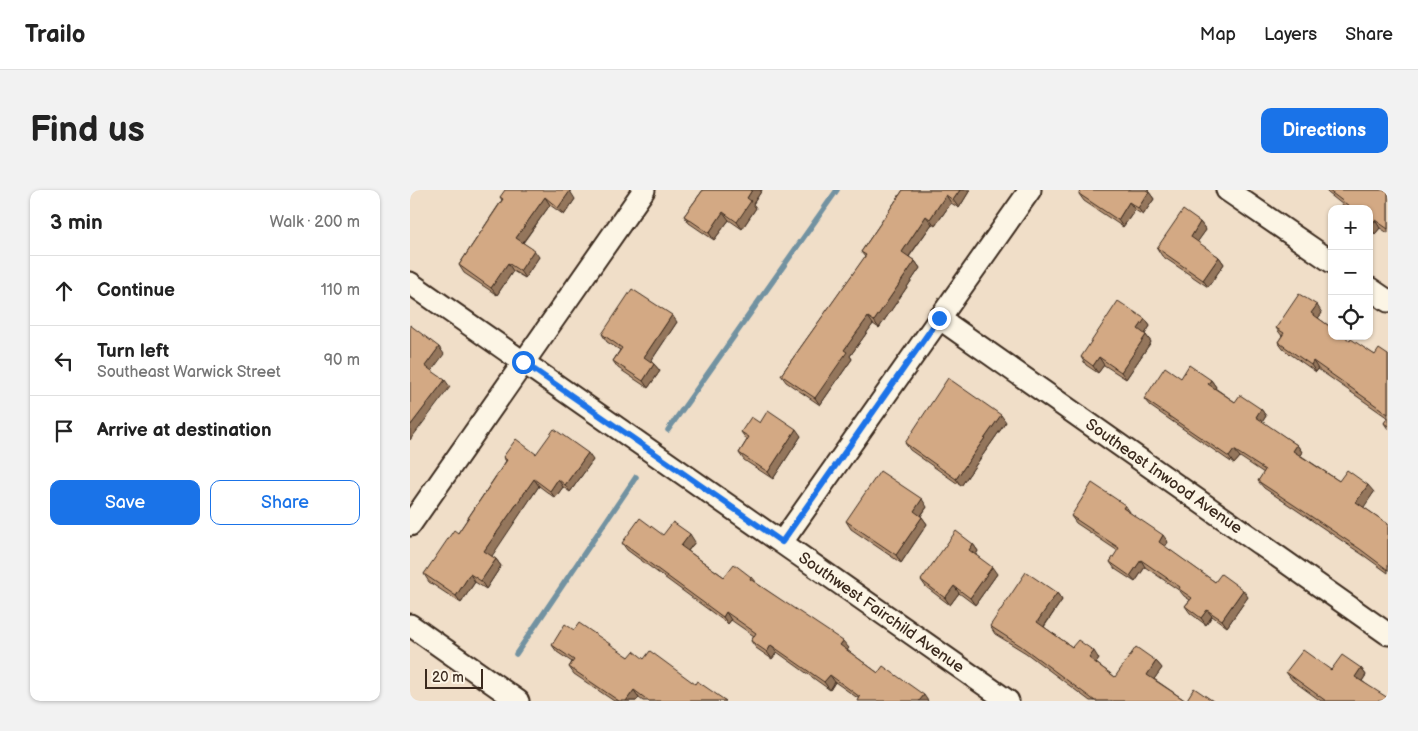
<!DOCTYPE html>
<meta charset="utf-8">
<style>
body{margin:0;font-family:"Balsamiq Sans",sans-serif;background:#f2f2f2;color:#222}
.controls{position:absolute;right:15px;top:15px;display:grid;overflow:hidden;border-radius:10px;box-shadow:0 1px 4px #0004}
.controls button{width:45px;height:45px;display:grid;place-items:center;padding:0;border:0;border-bottom:1px solid #e0e0e0;background:#fff;color:#222;font:25px sans-serif}
.scale{position:absolute;left:15px;bottom:12px;width:58px;box-sizing:border-box;padding-left:5px;border:2px solid #3b2a1e;border-top:0;font-size:14px;line-height:18px;white-space:nowrap;color:#3b2a1e;-webkit-text-stroke:4px #fcf5e5;paint-order:stroke}
.stop{position:absolute;width:15px;height:15px;margin:-11px;border:4px solid #1a73e8;border-radius:50%;background:#fff}
.stop.end{background:#1a73e8;border-color:#fff;box-shadow:0 1px 5px #0008}
.list{margin:0;padding:0;list-style:none}
h2{display:flex;justify-content:space-between;align-items:center;height:65px;margin:0;padding:0 20px;font-size:21px}
h2 small{font-size:16px;font-weight:400;color:#767676}
.list li{display:grid;grid-template-columns:32px 1fr auto;gap:15px;align-items:center;box-sizing:border-box;height:70px;padding:0 20px;border-top:1px solid #e0e0e0}
.list b{display:block;font-size:19px;white-space:nowrap}
.list p{margin:0;font-size:16px;white-space:nowrap;color:#767676}
.list em{font-size:16px;font-style:normal;color:#767676}
.actions{display:flex;gap:10px;padding:15px 20px}
.actions a{flex:1;padding:11px 0;border:1px solid #1a73e8;border-radius:10px;text-align:center;font-size:18px;color:#1a73e8}
.actions .main{background:#1a73e8;color:#fff}
.icon{flex:none;width:28px;height:28px;fill:none;stroke:currentColor;stroke-width:2;stroke-linecap:round;stroke-linejoin:round}
.map{position:relative;flex:none;width:978px;height:511px;overflow:hidden;border-radius:10px}
header{display:flex;align-items:center;gap:30px;box-sizing:border-box;height:70px;padding:0 25px;background:#fff;border-bottom:1px solid #e0e0e0}
header strong{font-size:24px}
nav{display:flex;gap:28px;margin-inline-start:auto;font-size:18px}
.intro{display:flex;align-items:center;justify-content:space-between;box-sizing:border-box;height:120px;padding:0 30px}
h1{margin:0;font-size:35px}
.button{padding:12px 22px;border-radius:10px;background:#1a73e8;color:#fff;font-size:18px;font-weight:700}
main{display:flex;gap:30px;padding:0 30px}
aside{flex:1;background:#fff;border-radius:10px;box-shadow:0 1px 4px #0004}
.map>svg:first-child{display:block}
.lines{fill:none;stroke-linecap:round;stroke-linejoin:round}
.stream{stroke:#7292a1;stroke-width:5.5}
.minor-casing{stroke:#3b2a1e;stroke-width:25}
.minor{stroke:#fcf5e5;stroke-width:21}
.wall{fill:#b59172;stroke:#3b2a1e}
.shaded-wall{fill:#94765c;stroke:#3b2a1e}
.building{fill:#d3a984;stroke:#3b2a1e}
.route{stroke:#1a73e8;stroke-width:6}
.labels{text-anchor:middle;dominant-baseline:central;stroke-width:5;stroke-linejoin:round;paint-order:stroke}
.street-label{font-size:16px;fill:#3b2a1e;stroke:#fcf5e5}
</style>
<header>
<strong>Trailo</strong>
<nav><a>Map</a><a>Layers</a><a>Share</a></nav>
</header>
<div class="intro"><h1>Find us</h1><a class="button">Directions</a></div>
<main>
<aside>
<h2>3 min<small>Walk · 200 m</small></h2>
<ul class="list">
<li><svg class="icon" aria-label="ahead" viewBox="0 0 24 24"><path d="M12 20V5M6 11l6-6 6 6"/></svg><div><b>Continue</b></div><em>110 m</em></li>
<li><svg class="icon" aria-label="left" viewBox="0 0 24 24"><path d="M17 20v-9H6M10 6l-5 5 5 5"/></svg><div><b>Turn left</b><p>Southeast Warwick Street</p></div><em>90 m</em></li>
<li><svg class="icon" aria-label="arrive" viewBox="0 0 24 24"><path d="M6 21V4h12l-3 4 3 4H6"/></svg><div><b>Arrive at destination</b></div></li>
</ul>
<div class="actions"><a class="main">Save</a><a>Share</a></div>
</aside>
<div class="map">
<svg width="978" height="511" viewBox="0 0 978 511">
<rect width="100%" height="100%" fill="#f0dec8"/>
<filter id="ink" filterUnits="userSpaceOnUse"><feTurbulence type="fractalNoise" baseFrequency=".02" numOctaves="2"/><feDisplacementMap in="SourceGraphic" scale="10" xChannelSelector="R" yChannelSelector="G"/><feConvolveMatrix kernelMatrix="1 2 1 2 8 2 1 2 1" color-interpolation-filters="sRGB"/></filter>
<g filter="url(#ink)">
<g class="lines">
<!-- stream -->
<g class="stream">
<polyline points="258,240 427,0"/>
<polyline points="106,464 226,287"/>
</g>
<!-- minor casing -->
<g class="minor-casing">
<g id="minor">
<polyline points="817,0 922,72"/>
<path id="s1" d="M0 93 598 511"/>
<polyline points="959,98 978,111"/>
<path id="s2" d="M529 128 978 444"/>
<polyline points="0,335 234,0"/>
<polyline points="372,352 620,0"/>
<polyline points="0,435 108,511"/>
</g>
</g>
<!-- minor -->
<use href="#minor" class="minor"/>
</g>
<!-- wall -->
<g class="wall">
<polygon points="293,0 352,0 343,14 346,18 332,39 319,30 304,50 279,33 274,26"/>
<polygon points="493,0 560,0 549,18 541,13 525,36 522,34 499,67 505,71 510,78 469,138 463,134 440,166 442,169 410,215 376,192 371,185 455,67 451,62"/>
<polygon points="671,0 739,0 738,1 744,9 733,25 725,20 713,37 674,11 669,4"/>
<polygon points="915,0 978,0 978,43 970,38 965,44 959,40 959,19 938,19 918,3"/>
<polygon points="90,7 165,9 154,25 140,15 113,53 129,67 115,88 103,81 87,105 54,83 49,75 92,10"/>
<polygon points="790,32 796,40 787,52 809,67 814,74 798,97 752,66 747,58"/>
<polygon points="912,123 908,128 940,151 965,165 978,165 978,239 974,233 978,228 908,179 906,182 873,159 868,152 872,146 866,138"/>
<polygon points="735,129 740,136 735,144 741,152 716,189 694,175 688,183 676,175 671,167"/>
<polygon points="267,132 241,171 250,181 238,198 208,178 203,171 210,160 197,152 192,144"/>
<polygon points="771,188 801,190 806,197 805,198 825,212 851,219 856,226 852,232 887,255 892,262 890,265 929,291 964,302 953,317 978,334 978,383 956,367 854,298 848,291 854,283 830,267 824,274 740,216 734,209"/>
<polygon points="596,232 551,296 500,260 495,253"/>
<polygon points="350,233 391,246 363,289 334,270 329,263 337,250 331,242"/>
<polygon points="126,264 183,270 160,302 153,297 145,308 129,296 81,366 86,369 91,376 76,399 65,392 51,413 19,392 14,384 48,343 96,271 93,267"/>
<polygon points="517,317 511,326 517,334 491,373 441,339 436,331"/>
<polygon points="719,322 758,352 755,357 805,392 838,407 817,437 802,426 796,435 780,423 775,416 780,410 774,406 770,401 735,377 725,392 705,379 700,372 708,361 666,333 661,326"/>
<polygon points="253,345 285,352 278,361 314,387 341,387 346,393 439,458 437,460 468,483 449,509 425,492 420,500 367,462 362,469 346,458 341,451 344,446 321,430 318,434 217,360 212,353"/>
<polygon points="563,354 568,361 566,365 587,384 565,415 549,403 540,415 516,397 511,390"/>
<polygon points="647,403 652,410 634,437 662,457 689,469 686,473 705,487 746,471 752,478 744,489 776,511 803,511 680,511 616,463 585,444 580,436"/>
<polygon points="164,440 219,467 234,469 285,494 316,511 233,511 229,508 226,511 204,511 164,484 159,477 162,472 147,462 142,455"/>
<polygon points="951,478 956,485 952,491 978,511 911,511 882,490 876,482"/>
</g>
<!-- shaded-wall -->
<g class="shaded-wall">
<polygon points="342,0 352,0 343,14 346,18 332,39 327,32 337,8"/>
<polygon points="550,0 560,0 549,18 543,10"/>
<polygon points="160,1 165,9 154,25 148,18"/>
<polygon points="739,2 744,9 733,25 728,18"/>
<polygon points="536,5 541,13 525,36 520,29"/>
<polygon points="135,7 140,15 111,55 106,48"/>
<polygon points="719,12 725,20 713,37 708,30"/>
<polygon points="313,22 319,30 304,50 299,43"/>
<polygon points="516,26 522,34 497,69 492,62"/>
<polygon points="965,30 970,38 965,44 960,37"/>
<polygon points="790,32 796,40 786,54 781,47"/>
<polygon points="124,60 129,67 115,88 110,81"/>
<polygon points="809,67 814,74 798,97 793,90"/>
<polygon points="505,71 510,78 469,138 464,131"/>
<polygon points="98,73 103,81 87,105 81,98"/>
<polygon points="907,115 912,123 906,131 901,123"/>
<polygon points="262,125 267,132 239,174 234,167"/>
<polygon points="458,127 463,134 440,166 442,169 410,215 405,208 434,160"/>
<polygon points="735,129 740,136 733,147 728,139"/>
<polygon points="736,145 741,152 716,189 711,182"/>
<polygon points="29,157 34,164 20,183 15,176"/>
<polygon points="689,167 694,175 688,183 683,176"/>
<polygon points="903,171 908,179 906,182 901,175"/>
<polygon points="244,174 250,181 238,198 233,191"/>
<polygon points="35,190 40,197 0,250 0,236"/>
<polygon points="801,190 806,197 804,201 798,194"/>
<polygon points="851,219 856,226 851,234 846,227"/>
<polygon points="591,225 596,232 551,296 546,289"/>
<polygon points="386,239 391,246 363,289 358,282"/>
<polygon points="887,255 892,262 888,268 883,261"/>
<polygon points="824,260 830,267 824,274 819,267"/>
<polygon points="178,263 183,270 160,302 155,295"/>
<polygon points="124,289 129,296 80,369 74,361"/>
<polygon points="148,289 153,297 145,308 140,301"/>
<polygon points="958,295 964,302 952,320 946,312"/>
<polygon points="512,309 517,317 509,328 504,321"/>
<polygon points="715,315 720,322 718,324 713,318"/>
<polygon points="512,327 517,334 491,373 486,365"/>
<polygon points="280,344 285,352 276,363 271,356"/>
<polygon points="753,345 758,352 753,359 749,352"/>
<polygon points="563,354 568,361 564,367 559,360"/>
<polygon points="86,369 91,376 76,399 71,391"/>
<polygon points="731,370 735,377 725,392 720,386"/>
<polygon points="582,377 587,384 565,415 560,408"/>
<polygon points="60,384 65,392 51,413 46,406"/>
<polygon points="544,396 549,403 540,415 535,408"/>
<polygon points="833,400 838,407 817,437 812,430"/>
<polygon points="647,403 652,410 632,439 627,432"/>
<polygon points="797,420 802,426 796,435 791,428"/>
<polygon points="316,422 321,430 318,434 313,427"/>
<polygon points="433,451 439,458 435,463 430,455"/>
<polygon points="361,455 367,462 362,469 357,462"/>
<polygon points="684,461 689,469 684,476 679,468"/>
<polygon points="746,471 752,478 742,492 737,485"/>
<polygon points="951,478 956,485 950,494 945,487"/>
<polygon points="420,485 425,492 420,500 414,492"/>
<polygon points="224,500 229,508 226,511 216,511"/>
<polygon points="514,505 518,511 509,511"/>
</g>
<!-- building -->
<g class="building">
<polygon points="95,0 158,0 160,1 148,18 135,7 106,48 124,60 110,81 98,73 81,98 49,75 93,9 90,7"/>
<polygon points="293,0 342,0 337,8 341,11 327,32 313,22 299,43 274,26"/>
<polygon points="493,0 550,0 543,10 536,5 520,29 516,26 492,62 505,71 464,131 458,127 434,160 437,162 405,208 371,185 456,65 451,62"/>
<polygon points="671,0 736,0 739,2 728,18 719,12 708,30 669,4"/>
<polygon points="918,0 978,0 978,39 965,30 960,37 959,36 959,19 943,19"/>
<polygon points="773,20 790,32 781,47 809,67 793,90 747,58"/>
<polygon points="222,99 262,125 234,167 244,174 233,191 203,171 212,158 192,144"/>
<polygon points="889,104 907,115 901,123 922,138 922,146 934,146 940,151 941,149 965,165 969,159 978,165 978,224 903,171 901,175 868,152 874,143 866,138"/>
<polygon points="708,111 735,129 728,139 736,145 711,182 689,167 683,176 671,167"/>
<polygon points="0,135 29,157 15,176 35,190 0,236"/>
<polygon points="779,175 801,190 798,194 825,212 830,205 851,219 846,227 887,255 883,261 929,291 937,280 958,295 946,312 978,334 978,380 950,359 848,291 855,280 824,260 819,267 734,209 755,177 771,188"/>
<polygon points="538,188 591,225 546,289 495,253"/>
<polygon points="358,220 386,239 358,282 329,263 339,247 331,242 341,227 350,233"/>
<polygon points="978,227 978,236 974,233"/>
<polygon points="144,239 178,263 155,295 148,289 140,301 124,289 74,361 86,369 71,391 60,384 46,406 14,384 44,340 48,343 97,270 93,267 106,249 126,264"/>
<polygon points="470,281 512,309 504,321 512,327 486,365 436,331"/>
<polygon points="682,293 715,315 713,318 753,345 749,352 805,392 811,384 833,400 812,430 797,420 791,428 775,416 782,408 769,399 770,397 731,370 720,386 700,372 709,358 661,326"/>
<polygon points="230,328 253,345 263,332 280,344 271,356 314,387 324,374 341,387 340,389 433,451 430,455 468,483 473,476 514,505 509,511 448,511 450,507 420,485 414,492 361,455 357,462 341,451 346,443 316,422 313,427 212,353"/>
<polygon points="546,341 563,354 559,360 582,377 560,408 544,396 535,408 511,390"/>
<polygon points="616,382 647,403 627,432 662,457 668,450 684,461 679,468 705,487 726,457 746,471 737,485 776,511 784,498 803,511 685,511 611,456 580,436"/>
<polygon points="169,433 219,467 224,461 234,469 240,461 285,494 287,491 316,511 239,511 224,500 216,511 209,511 159,477 164,470 142,455 155,434 164,440"/>
<polygon points="893,460 921,480 932,465 951,478 945,487 978,508 978,511 916,511 876,482"/>
</g>
</g>
<g class="lines" filter="url(#ink)">
<!-- route -->
<polyline class="route" points="113,172 372,352 529,128"/>
</g>
<g class="labels">
<!-- street labels -->
<g class="street-label">
<text stroke="none"><textPath href="#s2" startOffset="275">Southeast Inwood Avenue</textPath></text>
<text stroke="none"><textPath href="#s1" startOffset="575">Southwest Fairchild Avenue</textPath></text>
</g>
</g>
</svg>
<div class="controls">
<button>+</button>
<button>−</button>
<button><svg class="icon" aria-label="locate" viewBox="0 0 24 24"><circle cx="12" cy="12" r="6"/><path d="M12 2v4M12 18v4M2 12h4M18 12h4"/></svg></button>
</div>
<div class="scale">20 m</div>
<div class="stop" style="left:113px;top:172px"></div>
<div class="stop end" style="left:529px;top:128px"></div>
</div>
</main>
